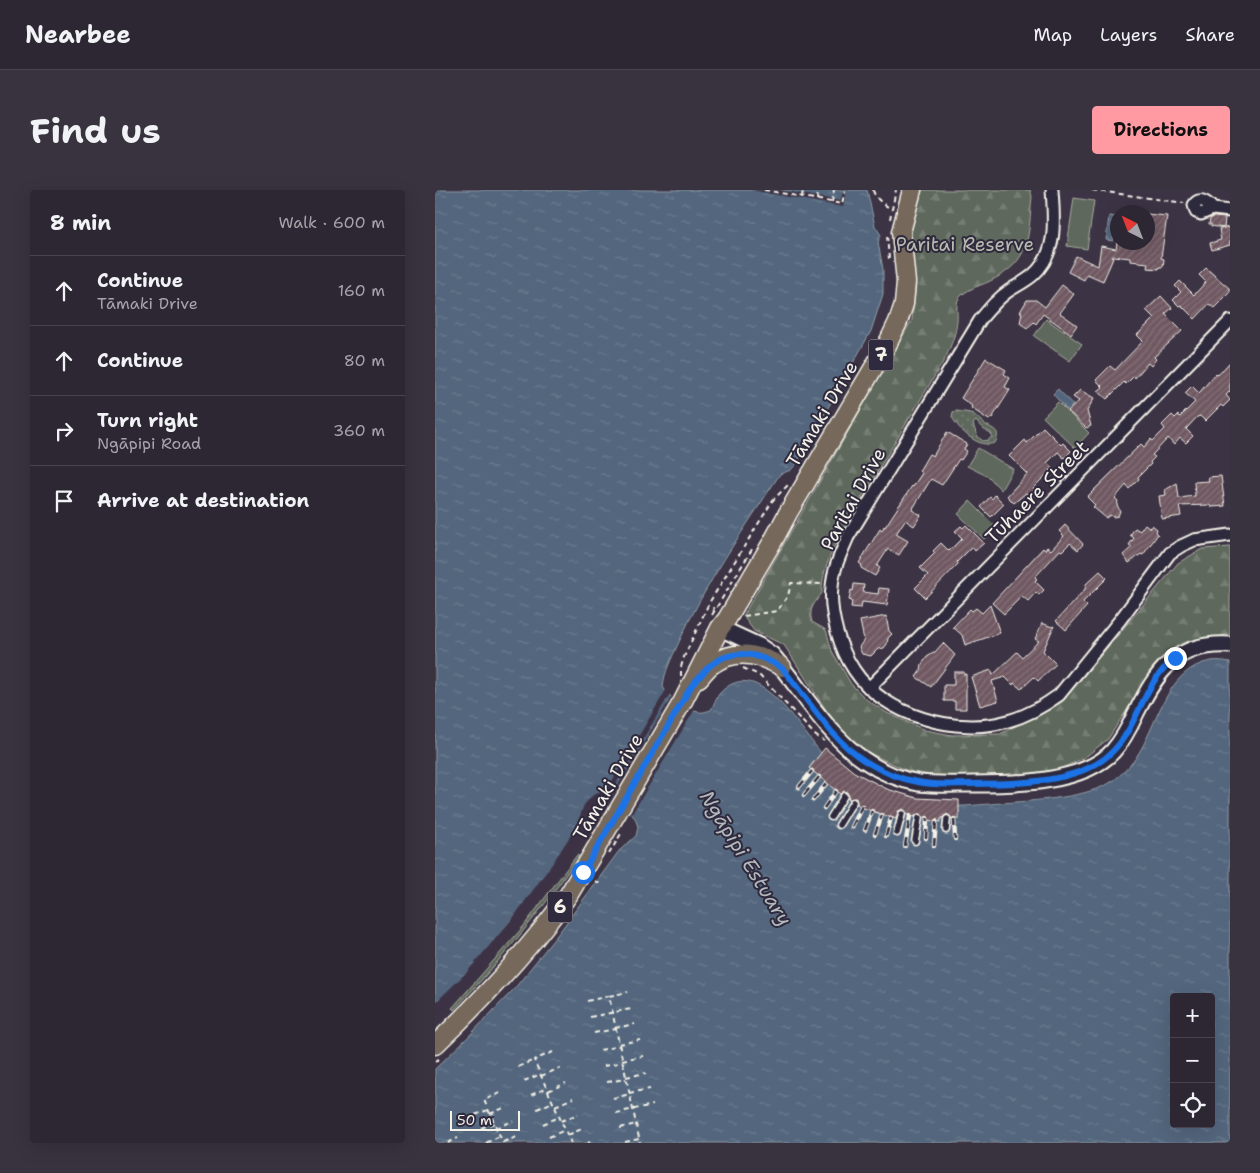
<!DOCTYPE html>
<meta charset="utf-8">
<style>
body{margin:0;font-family:"Shantell Sans",sans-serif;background:#39323f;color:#f1f3f6}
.controls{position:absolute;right:15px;bottom:15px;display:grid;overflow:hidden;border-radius:5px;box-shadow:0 5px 20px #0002}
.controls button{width:45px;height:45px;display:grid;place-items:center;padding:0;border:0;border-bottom:1px solid #48434e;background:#2d2633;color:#f1f3f6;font:25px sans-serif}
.compass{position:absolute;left:675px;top:15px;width:45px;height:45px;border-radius:50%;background:#2d2633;box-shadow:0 5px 20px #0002;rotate:318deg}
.scale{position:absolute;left:15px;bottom:12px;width:70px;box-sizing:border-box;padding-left:5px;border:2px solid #f4f1e8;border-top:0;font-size:14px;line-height:18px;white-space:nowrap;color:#f4f1e8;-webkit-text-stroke:4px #2f2a3d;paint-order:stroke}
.stop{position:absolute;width:15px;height:15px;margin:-11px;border:4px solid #1a73e8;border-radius:50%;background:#fff}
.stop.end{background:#1a73e8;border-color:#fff;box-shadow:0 1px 5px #0008}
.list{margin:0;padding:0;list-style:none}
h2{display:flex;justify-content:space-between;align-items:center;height:65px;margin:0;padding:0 20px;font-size:21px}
h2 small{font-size:16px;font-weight:400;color:#a7a5ac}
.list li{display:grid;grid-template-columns:32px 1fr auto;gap:15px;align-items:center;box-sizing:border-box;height:70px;padding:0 20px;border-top:1px solid #48434e}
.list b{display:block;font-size:19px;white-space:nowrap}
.list p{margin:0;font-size:16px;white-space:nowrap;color:#a7a5ac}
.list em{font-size:16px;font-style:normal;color:#a7a5ac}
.icon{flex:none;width:28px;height:28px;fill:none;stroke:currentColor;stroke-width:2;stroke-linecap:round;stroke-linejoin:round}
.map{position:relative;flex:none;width:795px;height:953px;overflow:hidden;border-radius:5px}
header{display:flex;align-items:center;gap:30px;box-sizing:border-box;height:70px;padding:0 25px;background:#2d2633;border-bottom:1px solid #48434e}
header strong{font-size:24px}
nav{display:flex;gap:28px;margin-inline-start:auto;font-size:18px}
.intro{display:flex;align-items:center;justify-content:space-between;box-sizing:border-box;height:120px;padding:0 30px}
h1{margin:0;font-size:35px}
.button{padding:12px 22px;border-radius:5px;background:#ff9aa2;color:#111;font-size:18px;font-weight:700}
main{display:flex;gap:30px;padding:0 30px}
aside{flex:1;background:#2d2633;border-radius:5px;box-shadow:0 5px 20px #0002}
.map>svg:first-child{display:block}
.grass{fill:url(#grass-dots);stroke:#a9aca2;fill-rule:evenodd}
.forest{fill:url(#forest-firs);stroke:#a9aca2}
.pitch{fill:#5e685c;stroke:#a9aca2}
.water{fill:url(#water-ripples);stroke:#939ea8;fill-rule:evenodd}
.pier{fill:#3c3344}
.building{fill:url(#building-hatch);stroke:#f4f1e8}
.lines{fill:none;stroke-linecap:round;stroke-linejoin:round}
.lane-casing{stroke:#f4f1e8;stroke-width:9}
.street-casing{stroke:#f4f1e8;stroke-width:15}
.secondary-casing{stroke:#f4f1e8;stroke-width:19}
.primary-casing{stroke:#f4f1e8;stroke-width:21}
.path{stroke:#f4f1e8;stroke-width:2;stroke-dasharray:5 4;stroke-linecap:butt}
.lane{stroke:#2f2a3d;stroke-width:5.5}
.street{stroke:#2f2a3d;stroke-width:11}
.secondary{stroke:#2f2a3d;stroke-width:15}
.primary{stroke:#76695c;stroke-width:18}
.rail-casing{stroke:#f4f1e8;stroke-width:4.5}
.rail{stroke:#2f2a3d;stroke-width:2.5;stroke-dasharray:8;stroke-linecap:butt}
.route{stroke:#1a73e8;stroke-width:6}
.labels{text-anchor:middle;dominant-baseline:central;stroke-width:4;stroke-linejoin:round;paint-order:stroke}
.shield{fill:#2f2a3d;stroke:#b9b5b5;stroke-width:1}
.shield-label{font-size:18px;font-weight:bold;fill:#f4f1e8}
.park-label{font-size:19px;fill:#b8bab0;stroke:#2f2a3d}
.street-label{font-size:19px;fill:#f4f1e8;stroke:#2f2a3d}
.water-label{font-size:20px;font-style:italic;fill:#b3b9bd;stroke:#2f2a3d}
</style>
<header>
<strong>Nearbee</strong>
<nav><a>Map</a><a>Layers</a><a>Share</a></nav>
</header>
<div class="intro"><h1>Find us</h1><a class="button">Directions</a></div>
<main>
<aside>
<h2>8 min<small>Walk · 600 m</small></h2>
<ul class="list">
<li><svg class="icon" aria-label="ahead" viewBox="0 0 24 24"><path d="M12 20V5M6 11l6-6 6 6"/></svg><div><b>Continue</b><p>Tāmaki Drive</p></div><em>160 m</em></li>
<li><svg class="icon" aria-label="ahead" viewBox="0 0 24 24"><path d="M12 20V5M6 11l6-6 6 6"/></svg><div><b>Continue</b></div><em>80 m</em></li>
<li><svg class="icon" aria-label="right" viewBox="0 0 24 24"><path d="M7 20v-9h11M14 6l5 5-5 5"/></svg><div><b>Turn right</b><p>Ngāpipi Road</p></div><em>360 m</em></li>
<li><svg class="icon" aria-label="arrive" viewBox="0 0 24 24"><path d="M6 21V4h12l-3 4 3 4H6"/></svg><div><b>Arrive at destination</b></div></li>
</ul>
</aside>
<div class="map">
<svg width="795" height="953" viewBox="0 0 795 953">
<defs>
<pattern id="grass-dots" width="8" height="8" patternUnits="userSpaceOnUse" patternTransform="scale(1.25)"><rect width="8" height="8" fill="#5e685c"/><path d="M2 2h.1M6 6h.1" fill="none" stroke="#767e73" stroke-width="1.8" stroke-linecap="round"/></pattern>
<pattern id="forest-firs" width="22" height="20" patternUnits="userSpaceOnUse" patternTransform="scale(1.25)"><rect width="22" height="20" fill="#5e685c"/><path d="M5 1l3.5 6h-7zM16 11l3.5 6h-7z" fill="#767e73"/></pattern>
<pattern id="water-ripples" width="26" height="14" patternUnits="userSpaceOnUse" patternTransform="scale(1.25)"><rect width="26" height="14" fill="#52667d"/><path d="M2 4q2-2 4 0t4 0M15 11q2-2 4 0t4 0" fill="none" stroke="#6c7c8f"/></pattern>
<pattern id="building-hatch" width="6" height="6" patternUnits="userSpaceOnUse" patternTransform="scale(1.25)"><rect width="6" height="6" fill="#705962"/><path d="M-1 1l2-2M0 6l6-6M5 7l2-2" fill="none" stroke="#857178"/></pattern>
</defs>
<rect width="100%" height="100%" fill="#3c3344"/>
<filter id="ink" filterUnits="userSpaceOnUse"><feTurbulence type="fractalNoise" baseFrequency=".02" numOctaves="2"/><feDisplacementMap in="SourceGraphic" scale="10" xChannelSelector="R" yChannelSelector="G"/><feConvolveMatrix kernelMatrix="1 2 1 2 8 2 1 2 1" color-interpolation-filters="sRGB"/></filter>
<g filter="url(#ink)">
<!-- grass -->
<g class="grass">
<path d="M522 221C526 222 534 222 538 224 543 227 546 232 551 235 560 240 566 241 560 253 543 259 524 240 517 227L518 222ZM541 231 548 239 556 243 557 246 554 250 548 251 542 246 538 234Z"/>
<path d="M142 665 144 666 137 676C102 727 62 774 19 820L17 818 19 816 88 737Z"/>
</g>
<!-- forest -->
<path class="forest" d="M487 0H595L597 6C593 47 597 72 553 92 544 96 530 100 524 108 520 114 523 124 522 131 521 144 516 155 511 167L403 347C396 364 386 384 387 403 380 413 373 418 377 432L391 440 397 461 416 494 432 510 452 523 490 540 517 545 565 544 627 512 743 373 767 359 795 357V444L743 456 715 484 673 549 649 568 616 583 576 587 512 588 473 581 430 561 399 532 349 455 319 441 308 426 477 130 481 95 474 52 477 31Z"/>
<!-- pitch -->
<g class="pitch">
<polygon points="639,8 659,11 652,59 632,56"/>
<polygon points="611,129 647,154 635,171 599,146"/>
<polygon points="623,212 654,243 640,258 608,227"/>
<polygon points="543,258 578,279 566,300 554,287 532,276"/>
<polygon points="535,311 561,337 549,349 523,324"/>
</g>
<!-- water -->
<g class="water">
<path d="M0 0H176L183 2 186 0H432L440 36 446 45 443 52 448 79V104L436 141 362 273 356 280 345 284C309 339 270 394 243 454 237 468 229 482 228 497 233 507 252 521 264 522 268 523 272 521 276 520 279 515 281 507 285 503 326 459 371 553 397 574 406 581 429 596 439 599 450 603 462 604 472 607 486 610 500 615 513 616 526 617 541 615 554 614 588 611 652 610 679 590 686 585 695 576 700 569 723 536 730 479 776 471 782 470 789 471 795 472V953H0V879L34 846 80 798 126 740 184 661 201 646 203 637 200 628 196 624 167 607 155 617 150 638 0 825ZM739 807H776V934H739Z"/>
<polygon points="674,26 682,27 678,51 671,50"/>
<polygon points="623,199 638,215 632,220 618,204"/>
</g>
<!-- pier -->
<g class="pier">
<polygon points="316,0 345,0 405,11 409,0 411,0 411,4 408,17"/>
<polygon points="231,500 235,504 175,604 176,605 170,611 165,610 157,619 153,639 148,647 99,716 74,747 32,795 0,826 0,813 32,782 77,729 117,674 141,637 149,615 158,605 166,602 170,603"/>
<polygon points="237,506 260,519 195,627 172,613"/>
</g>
<!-- building -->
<g class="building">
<polygon points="712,24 732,26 726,68 729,69 728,77 724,77 724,79 712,78 713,73 695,71 695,68 678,66 676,73 668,91 652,84 649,90 633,82 641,66 663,76 666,56 681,59 682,52 712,52"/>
<polygon points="779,27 790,28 789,38 776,36 776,34 774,34 775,29"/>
<polygon points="795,37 795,55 777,60 775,53 786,50 784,39"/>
<polygon points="771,78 795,99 795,102 779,118 774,114 760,129 746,115 744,116 738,110 746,102 740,96 745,91 759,105 771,92 764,85"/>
<polygon points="627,95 639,104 625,123 642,135 636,144 608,124 601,134 599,132 592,138 585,133 587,123 585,122 592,110 601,110 610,117"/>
<polygon points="726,106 737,118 730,124 747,141 719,167 721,169 716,176 713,173 700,188 699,186 691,194 689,192 672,209 663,201 668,197 661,190 675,176 680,180 708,151 702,145 719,128 711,120"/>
<polygon points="551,168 571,180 569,184 575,188 570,197 575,200 557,228 556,227 554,230 536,218 537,216 526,208"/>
<polygon points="795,172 795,201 791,205 795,210 788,217 786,215 770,231 765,226 762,227 751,239 758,246 751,253 745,248 739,255 733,248 717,265 720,267 715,272 716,274 703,287 704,289 694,299 691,295 680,308 683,311 682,315 685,321 683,326 678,327 675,325 671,328 658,317 660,315 652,307 658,301 706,254 709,257 716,249 718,251 730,239 727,235 737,225 740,228 743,225 745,227 760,212 750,203 757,196 764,203 781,183 783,185"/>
<polygon points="645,200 659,208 652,221 656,236 651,238 633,221 644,211 638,207"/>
<polygon points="608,237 626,255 628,253 636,261 629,268 623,262 612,273 618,278 598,298 603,302 597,308 591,303 579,313 572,306 592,284 574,266 590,250 592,253"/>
<polygon points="512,242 532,254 529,259 532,261 526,270 524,269 507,295 496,289 477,320 486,325 479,336 470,330 461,344 473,351 464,365 453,359 442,376 445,378 440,386 426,378 427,375 424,373 445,339 447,341 449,336 450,337 477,296 478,297 487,283 484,281 494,264 498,266"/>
<polygon points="786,286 790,316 777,317 774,315 744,316 746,326 727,329 724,306 731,305 730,300 742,293 744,308 760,306 759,292 774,291 773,287"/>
<polygon points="560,305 569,314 556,327 546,317 555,307 557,309"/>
<polygon points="710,334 715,338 717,335 722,339 721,342 723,344 708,365 706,364 694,373 688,365 697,357 694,355 699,348 695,345 700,338 705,341"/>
<polygon points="531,335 549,353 540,361 537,357 522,372 523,374 490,408 480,398 493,385 485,378 500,363 498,361 506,353 514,361 527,348 520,341 526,336 528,338"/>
<polygon points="630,335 648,354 643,360 635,353 627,361 625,360 600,387 602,389 600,391 609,400 604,405 601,402 593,411 587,406 569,424 557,413 608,358 610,360 612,357 616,360 629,346 624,341"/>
<polygon points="665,381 672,388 648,412 652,416 631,440 621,431 650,399 651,394"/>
<polygon points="419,394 429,395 428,402 443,404 444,398 454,399 452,415 427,412 426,418 416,417 417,411 414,410 416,400 418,401"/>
<polygon points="555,415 565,443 530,455 527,445 518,437 535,419 537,421 541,418 547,423"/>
<polygon points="451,426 454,441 457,444 453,448 452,454 449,458 443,459 436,466 427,464 424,457 429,450 425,431"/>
<polygon points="607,433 617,437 619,436 608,461 621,474 603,491 599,487 586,499 579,493 578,495 570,487 557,491 563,511 545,516 536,487 556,480 558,485 582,462 587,467 604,451 600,449"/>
<polygon points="508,453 520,465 496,497 481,487 486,480 487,474 492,467 500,462"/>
<polygon points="519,482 529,482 529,485 531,484 531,519 520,519 520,511 509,511 509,495 519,495"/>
<polygon points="390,558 419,582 452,599 482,608 524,610 524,629 517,629 515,626 512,624 506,629 505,632 497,631 489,629 485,624 482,624 479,627 472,625 471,621 468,619 463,621 461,629 428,618 422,614 421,608 413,609 414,606 412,602 409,601 405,604 374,578"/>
</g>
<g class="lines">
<!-- lane casing -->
<g class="lane-casing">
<g id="lane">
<polyline points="396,627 409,606"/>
<polyline points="404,635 418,612"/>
<polyline points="511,640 512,629"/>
<polyline points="462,643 467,624"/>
<polyline points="480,651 484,628"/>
</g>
</g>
<!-- street casing -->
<g class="street-casing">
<g id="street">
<path d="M617 0C619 29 623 63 598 85 591 91 583 95 575 100 563 108 554 119 545 130L413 347C406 363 398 379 397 397 395 413 398 427 402 442 406 456 411 468 419 480 449 526 522 546 573 531 591 526 609 516 624 505L685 430 735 363 746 356 759 350 795 345"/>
<path d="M778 19C773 13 765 6 759 15L761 22 766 24 778 19 795 21"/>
<polyline points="434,498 795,131"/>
</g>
</g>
<!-- secondary casing -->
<g class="secondary-casing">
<path id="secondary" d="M285 438 324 456 337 465C365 498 393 546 429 570 445 581 465 590 484 593 502 595 520 594 538 594 578 594 648 594 678 561 688 550 695 536 701 523 723 479 742 452 795 455"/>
</g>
<!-- primary casing -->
<g class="primary-casing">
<g id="primary">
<path d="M264 488C269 483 272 477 278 474 301 458 325 464 347 477"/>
<path d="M0 855C49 808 95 759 134 704L248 511 285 438 292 429 338 351 353 323 452 155 463 132 469 114 471 92 466 42 477 0"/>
</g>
</g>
<!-- path -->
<g class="path">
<polyline points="329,0 407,14 410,0"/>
<path d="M438 0C440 9 449 15 457 19"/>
<polyline points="657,0 749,13"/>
<polyline points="367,7 368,0"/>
<polyline points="382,10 383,0"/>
<polyline points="397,12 399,0"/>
<polyline points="455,29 461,0"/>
<polyline points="452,46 454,69"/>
<polyline points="279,422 278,417 281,417"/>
<polyline points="277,425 319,356"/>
<polyline points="309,426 342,421 353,406 356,393 386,394"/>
<polyline points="308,478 324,485 381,546 389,551"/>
<polyline points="246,486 246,477 249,467 274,413 338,310 354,294"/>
<polyline points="174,664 187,642"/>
<polyline points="160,691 167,695"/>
<polyline points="174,806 193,802"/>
<polyline points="152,811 174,806 205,953"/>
<polyline points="155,827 196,819"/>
<polyline points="180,838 200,834"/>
<polyline points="159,843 181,839"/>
<polyline points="184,854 205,850"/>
<polyline points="165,860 184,856"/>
<polyline points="118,862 99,870 136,953"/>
<polyline points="187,870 208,866"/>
<polyline points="0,872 6,867"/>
<polyline points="169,876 188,872"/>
<polyline points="83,877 99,870"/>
<polyline points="106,886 125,878"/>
<polyline points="191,887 211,883"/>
<polyline points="89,891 106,884"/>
<polyline points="172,892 191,889"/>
<polyline points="113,901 131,893"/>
<polyline points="65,903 49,910 68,953"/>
<polyline points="194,903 215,899"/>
<polyline points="96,905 112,898"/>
<polyline points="178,908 195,904"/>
<polyline points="120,916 138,908"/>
<polyline points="102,919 118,912"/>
<polyline points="181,923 218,915"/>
<polyline points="55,924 71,917"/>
<polyline points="40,925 53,920"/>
<polyline points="126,931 143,924"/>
<polyline points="108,934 124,927"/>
<polyline points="46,938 59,933"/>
<polyline points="61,938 78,931"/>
<polyline points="185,938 201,934"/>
<polyline points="133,945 149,938"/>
<polyline points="114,947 130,940"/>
<polyline points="68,952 84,946"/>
<polyline points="190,952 204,949"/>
<polyline points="13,953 23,948"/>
<polyline points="51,953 65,946"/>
<polyline points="153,953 155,952"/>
</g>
<!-- lane -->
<use href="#lane" class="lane"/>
<!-- street -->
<use href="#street" class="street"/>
<!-- secondary -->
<use href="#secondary" class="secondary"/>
<!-- primary -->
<use href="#primary" class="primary"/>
<!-- rail casing -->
<g class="rail-casing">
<g id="rail">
<polyline points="364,597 377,581"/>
<polyline points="369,605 384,587"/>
<polyline points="378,610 391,594"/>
<polyline points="389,618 401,601"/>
<polyline points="519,629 520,649"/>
<polyline points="417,637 427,616"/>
<polyline points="430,640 437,621"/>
<polyline points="440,644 447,625"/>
<polyline points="451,646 456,628"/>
<polyline points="491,648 492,628"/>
<polyline points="470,656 475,626"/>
<polyline points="499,656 501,631"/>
</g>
</g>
<!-- rail -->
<use href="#rail" class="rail"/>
</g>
</g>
<g class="lines" filter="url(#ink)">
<!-- route -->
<path class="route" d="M148 682 257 495C263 489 269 481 276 475 299 457 325 464 347 478 373 509 395 549 430 571 446 581 464 589 483 592 500 596 519 594 536 594 577 594 646 594 677 562 705 534 707 494 740 468"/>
</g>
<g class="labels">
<!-- shield labels -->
<g class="shield">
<rect x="433.5" y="149.5" width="25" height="31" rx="4"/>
<rect x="112.5" y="701.5" width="25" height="31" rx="4"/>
</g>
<g class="shield-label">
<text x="446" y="165">7</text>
<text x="125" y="717">6</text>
</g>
<!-- park labels -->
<g class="park-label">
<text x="530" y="54">Paritai Reserve</text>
</g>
<!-- street labels -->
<g class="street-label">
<text transform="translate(387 224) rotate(-59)">Tāmaki Drive</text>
<text transform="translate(602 302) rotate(-45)">Tūhaere Street</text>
<text transform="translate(418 309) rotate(-61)">Paritai Drive</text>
<text transform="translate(173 597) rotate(-60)">Tāmaki Drive</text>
</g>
<!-- water labels -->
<g class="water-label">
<text transform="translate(311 668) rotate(58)">Ngāpipi Estuary</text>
</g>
</g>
</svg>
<div class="controls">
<button>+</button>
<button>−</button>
<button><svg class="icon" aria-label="locate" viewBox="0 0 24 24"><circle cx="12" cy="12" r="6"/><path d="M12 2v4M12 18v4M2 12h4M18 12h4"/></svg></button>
</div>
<svg class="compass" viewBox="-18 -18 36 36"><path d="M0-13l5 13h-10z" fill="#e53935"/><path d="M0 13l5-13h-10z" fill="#a7a5ac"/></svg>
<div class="scale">50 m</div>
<div class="stop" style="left:148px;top:682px"></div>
<div class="stop end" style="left:740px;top:468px"></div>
</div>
</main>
